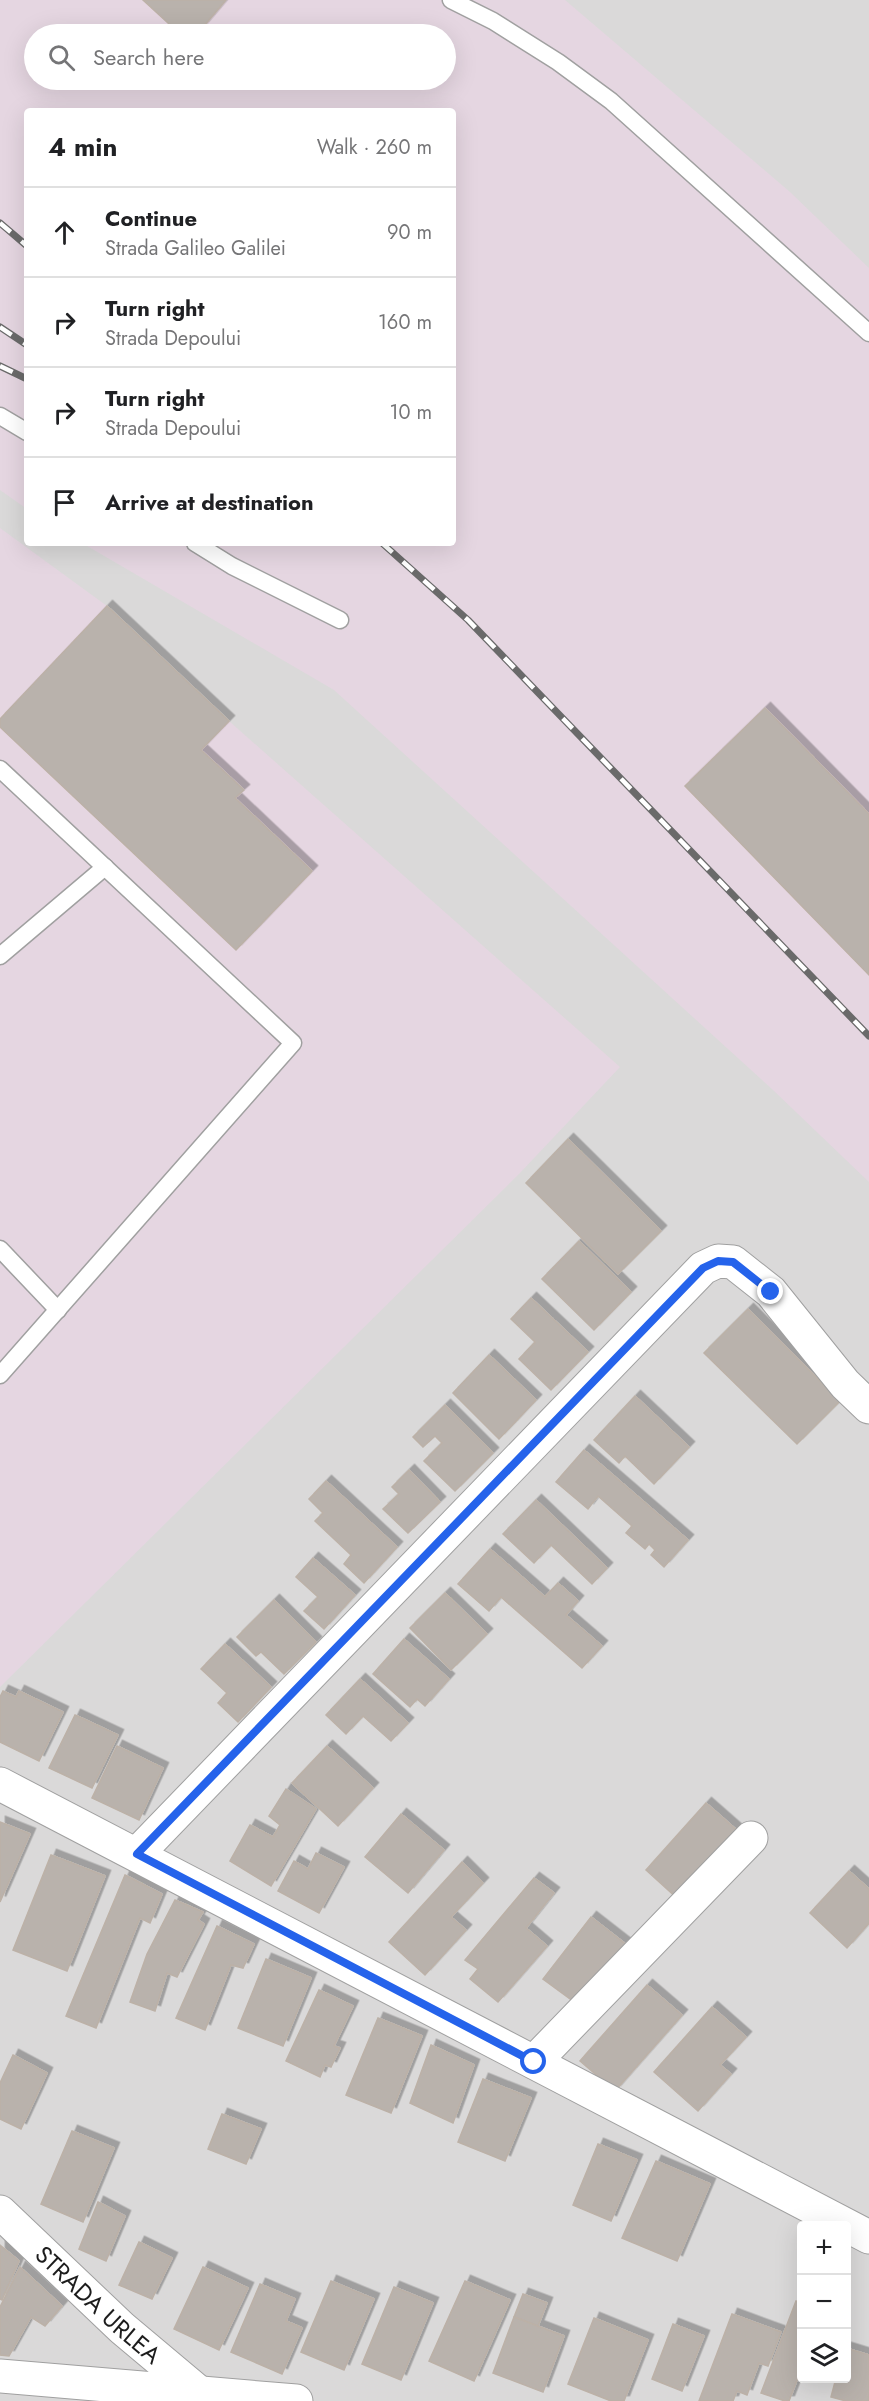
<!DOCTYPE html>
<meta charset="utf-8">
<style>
body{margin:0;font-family:Jost,sans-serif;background:#f2f2f2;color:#202124}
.controls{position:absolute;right:18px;bottom:18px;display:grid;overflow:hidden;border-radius:6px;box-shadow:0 6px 24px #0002}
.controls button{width:54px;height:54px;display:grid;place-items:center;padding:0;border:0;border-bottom:2px solid #e0e0e0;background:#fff;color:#202124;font:30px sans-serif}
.stop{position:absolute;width:18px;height:18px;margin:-14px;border:4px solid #2563eb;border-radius:50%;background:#fff}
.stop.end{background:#2563eb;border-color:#fff;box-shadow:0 2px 6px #0008}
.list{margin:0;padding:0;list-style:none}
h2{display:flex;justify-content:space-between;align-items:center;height:78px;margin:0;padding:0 24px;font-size:26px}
h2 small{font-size:20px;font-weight:400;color:#757577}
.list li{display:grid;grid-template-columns:39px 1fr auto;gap:18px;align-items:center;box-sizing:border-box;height:90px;padding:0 24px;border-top:2px solid #e0e0e0}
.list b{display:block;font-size:22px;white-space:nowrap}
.list p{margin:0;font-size:20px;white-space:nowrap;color:#757577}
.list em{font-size:20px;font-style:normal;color:#757577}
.icon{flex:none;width:33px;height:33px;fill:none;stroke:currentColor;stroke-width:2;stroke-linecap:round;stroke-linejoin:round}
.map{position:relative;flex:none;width:869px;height:2401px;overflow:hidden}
.search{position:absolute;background:#fff;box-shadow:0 6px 24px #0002;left:24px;top:24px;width:432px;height:66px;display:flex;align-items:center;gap:15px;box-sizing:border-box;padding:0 21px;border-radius:33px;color:#757577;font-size:22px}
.panel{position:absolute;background:#fff;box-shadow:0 6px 24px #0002;left:24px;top:108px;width:432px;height:438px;border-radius:6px}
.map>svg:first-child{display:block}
.residential{fill:#dad9d9;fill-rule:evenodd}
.industrial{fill:#e5d6e1;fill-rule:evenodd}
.building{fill:#b9b2ac;stroke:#bcb1a7;stroke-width:1.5;filter:url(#shadow)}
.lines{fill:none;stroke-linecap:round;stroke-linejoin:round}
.lane-casing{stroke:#a0a0a0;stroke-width:19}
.street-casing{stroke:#a0a0a0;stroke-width:35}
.lane{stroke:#fff;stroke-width:16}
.street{stroke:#fff;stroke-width:33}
.rail-casing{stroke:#6a6a6a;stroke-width:7}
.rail{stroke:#fff;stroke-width:4.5;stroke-dasharray:14;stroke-linecap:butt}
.route{stroke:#2563eb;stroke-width:8}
.labels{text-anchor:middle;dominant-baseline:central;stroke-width:4.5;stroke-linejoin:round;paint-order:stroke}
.street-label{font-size:24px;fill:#1c1c1c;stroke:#fff}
</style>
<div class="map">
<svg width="869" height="2401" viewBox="0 0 869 2401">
<defs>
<filter id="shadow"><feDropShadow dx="5.5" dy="-5.5" stdDeviation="0" flood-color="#0004"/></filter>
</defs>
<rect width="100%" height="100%" fill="#eceae3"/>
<!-- residential -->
<path class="residential" d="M0 0H869V2401H0ZM34 34H446V80H34ZM27 111H453V543H27ZM802 2226H846V2378H802Z"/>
<!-- industrial -->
<g class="industrial">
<path d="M0 0H565L790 192 869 268V1182L773 1090 334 690 82 543H453V111H27V509L0 490ZM34 34H446V80H34Z"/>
<polygon points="0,528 107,606 229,721 620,1067 519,1174 0,1687"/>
</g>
<!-- building -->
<g class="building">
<polygon points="143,0 226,0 197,34 180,34"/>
<polygon points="107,606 229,721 201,750 244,790 235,798 312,871 236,950 0,727 0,719"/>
<polygon points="765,708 869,814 869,975 685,786"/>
<polygon points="568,1139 661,1231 618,1274 526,1183"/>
<polygon points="579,1241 631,1292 594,1330 542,1279"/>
<polygon points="531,1298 588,1352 551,1390 519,1359 535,1342 511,1319"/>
<polygon points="748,1309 840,1401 797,1444 704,1353"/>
<polygon points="489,1355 536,1400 499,1439 453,1393"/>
<polygon points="635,1396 689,1447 654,1484 625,1456 619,1463 594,1440"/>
<polygon points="445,1405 493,1453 455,1491 424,1461 442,1443 435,1436 423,1447 413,1437"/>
<polygon points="584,1450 688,1540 664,1567 651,1555 655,1550 649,1544 645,1549 626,1533 632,1526 598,1496 588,1509 556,1482"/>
<polygon points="409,1470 440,1502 408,1533 383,1509 399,1494 392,1487"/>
<polygon points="326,1481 397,1547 364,1583 344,1564 351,1555 315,1521 323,1513 309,1499"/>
<polygon points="536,1500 607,1568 592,1584 551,1545 534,1563 503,1534"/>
<polygon points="490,1549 545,1597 558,1583 578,1601 566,1615 602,1646 582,1668 501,1597 489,1611 458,1584"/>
<polygon points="313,1558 355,1595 324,1629 304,1611 318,1597 296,1577"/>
<polygon points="445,1593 487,1634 451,1670 410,1628"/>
<polygon points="274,1600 316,1642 284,1674 261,1652 256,1656 237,1637"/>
<polygon points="404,1639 449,1679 425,1706 417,1699 410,1707 373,1674"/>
<polygon points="225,1644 271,1687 238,1722 218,1703 227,1693 201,1669"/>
<polygon points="360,1679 408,1723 391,1741 363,1716 346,1734 326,1715"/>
<polygon points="3,1691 16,1697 19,1691 63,1712 39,1761 0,1742 0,1697"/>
<polygon points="75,1715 118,1735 92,1788 49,1768"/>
<polygon points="117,1746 163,1768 139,1820 92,1798"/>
<polygon points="327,1746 373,1788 338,1826 292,1783"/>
<polygon points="286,1789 316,1809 271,1886 230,1861 250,1825 273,1837 280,1825 269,1816"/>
<polygon points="706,1803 739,1832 679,1900 646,1870"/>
<polygon points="401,1814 444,1850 408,1893 365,1857"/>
<polygon points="0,1822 30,1834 0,1902"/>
<polygon points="316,1853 344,1867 319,1913 278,1891 294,1861 308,1869"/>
<polygon points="51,1855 105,1876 67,1971 13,1950"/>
<polygon points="462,1862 483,1883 451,1917 466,1930 425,1975 389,1942"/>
<polygon points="849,1871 869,1889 869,1923 847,1948 810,1913"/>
<polygon points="125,1875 162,1894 150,1923 140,1918 96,2028 66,2016"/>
<polygon points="534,1878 554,1893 526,1928 547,1946 498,2002 470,1979 478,1969 465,1960"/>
<polygon points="175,1900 203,1912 198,1920 204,1924 177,1977 167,1973 155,2011 130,2002 147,1954"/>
<polygon points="591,1917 628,1946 581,2007 543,1979"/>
<polygon points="217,1926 254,1944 243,1968 231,1965 205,2030 176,2018"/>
<polygon points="266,1959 311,1978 283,2046 238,2028"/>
<polygon points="647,1985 682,2015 615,2091 580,2061"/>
<polygon points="319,1990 353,2006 334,2046 340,2048 331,2067 325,2065 320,2077 286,2061"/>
<polygon points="712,2007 746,2037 720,2065 731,2074 698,2111 654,2072"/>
<polygon points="378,2018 422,2036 391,2113 346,2095"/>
<polygon points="431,2045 474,2065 453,2123 410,2103"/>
<polygon points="13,2055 47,2073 21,2129 0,2119 0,2083"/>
<polygon points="483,2079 531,2098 505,2161 458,2142"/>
<polygon points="222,2114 261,2129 246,2164 208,2149"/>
<polygon points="72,2131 114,2148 83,2222 41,2204"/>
<polygon points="598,2144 637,2160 611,2221 573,2205"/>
<polygon points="656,2161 710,2184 677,2261 622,2238"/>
<polygon points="98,2202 125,2216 106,2261 79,2249"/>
<polygon points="139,2242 172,2258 152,2299 119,2285"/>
<polygon points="0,2245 19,2261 2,2300 0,2299"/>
<polygon points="20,2267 62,2306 45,2326 31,2317 9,2356 0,2355 0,2307"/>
<polygon points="203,2267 248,2288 219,2350 174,2329"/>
<polygon points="331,2281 374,2299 344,2370 301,2352"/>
<polygon points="465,2281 510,2300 474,2381 429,2361"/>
<polygon points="260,2284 295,2299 286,2321 302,2328 282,2374 231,2352"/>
<polygon points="394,2287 433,2303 401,2380 362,2364"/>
<polygon points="523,2294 547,2303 538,2326 514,2317"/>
<polygon points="796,2301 802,2303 802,2367 789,2401 785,2401 761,2393"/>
<polygon points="732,2314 781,2332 768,2366 759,2363 747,2395 737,2391 733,2401 699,2401"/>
<polygon points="514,2317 564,2336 543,2392 493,2373"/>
<polygon points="594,2318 648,2340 624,2401 611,2401 568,2384"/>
<polygon points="673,2324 704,2336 682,2391 652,2379"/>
<polygon points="846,2348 869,2355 869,2401 846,2401 831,2397 836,2378 846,2378"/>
</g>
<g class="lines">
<!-- lane casing -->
<g class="lane-casing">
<g id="lane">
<polyline points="451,0 493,21 558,62 611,101 869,333"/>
<polyline points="0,416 27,432"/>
<polyline points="195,543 232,566 340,620"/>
<polyline points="0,769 293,1043 0,1375"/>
<polyline points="0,956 105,867"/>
<polyline points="0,1249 58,1310"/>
</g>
</g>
<!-- street casing -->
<g class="street-casing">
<g id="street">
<polyline points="0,1784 869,2237"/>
<polyline points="137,1854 703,1268 718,1261 733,1262 771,1292 845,1384 869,1407"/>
<polyline points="534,2062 751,1838"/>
<path id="s1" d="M0 2212 122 2328 203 2396"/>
<polyline points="0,2376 296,2401"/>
</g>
</g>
<!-- lane -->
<use href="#lane" class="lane"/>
<!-- street -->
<use href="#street" class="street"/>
<!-- rail casing -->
<g class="rail-casing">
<g id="rail">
<polyline points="0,223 27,246"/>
<polyline points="0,327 27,345"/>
<polyline points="0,366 27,379"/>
<polyline points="382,543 468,620 869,1036"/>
</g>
</g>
<!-- rail -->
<use href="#rail" class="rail"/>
</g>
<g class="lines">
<!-- route -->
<polyline class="route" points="534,2062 137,1854 703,1268 718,1261 733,1262 771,1292"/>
</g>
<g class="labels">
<!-- street labels -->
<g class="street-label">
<text stroke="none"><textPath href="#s1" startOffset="135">STRADA URLEA</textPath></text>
</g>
</g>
</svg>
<div class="controls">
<button>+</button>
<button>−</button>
<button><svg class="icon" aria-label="layers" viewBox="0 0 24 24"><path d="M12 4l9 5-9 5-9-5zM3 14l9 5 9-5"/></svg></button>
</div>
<div class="stop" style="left:534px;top:2062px"></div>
<div class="stop end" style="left:771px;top:1292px"></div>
<div class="search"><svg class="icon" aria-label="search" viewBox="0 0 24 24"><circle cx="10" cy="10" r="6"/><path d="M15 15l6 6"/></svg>Search here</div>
<section class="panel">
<h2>4 min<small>Walk · 260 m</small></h2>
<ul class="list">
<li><svg class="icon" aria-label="ahead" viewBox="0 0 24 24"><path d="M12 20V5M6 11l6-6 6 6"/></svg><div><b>Continue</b><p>Strada Galileo Galilei</p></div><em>90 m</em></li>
<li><svg class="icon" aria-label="right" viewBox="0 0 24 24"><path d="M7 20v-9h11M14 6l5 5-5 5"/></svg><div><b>Turn right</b><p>Strada Depoului</p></div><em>160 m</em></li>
<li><svg class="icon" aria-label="right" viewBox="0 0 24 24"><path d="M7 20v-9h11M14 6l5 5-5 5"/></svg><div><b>Turn right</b><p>Strada Depoului</p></div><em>10 m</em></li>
<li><svg class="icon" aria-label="arrive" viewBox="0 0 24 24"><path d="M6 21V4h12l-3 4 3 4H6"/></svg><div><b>Arrive at destination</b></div></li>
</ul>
</section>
</div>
